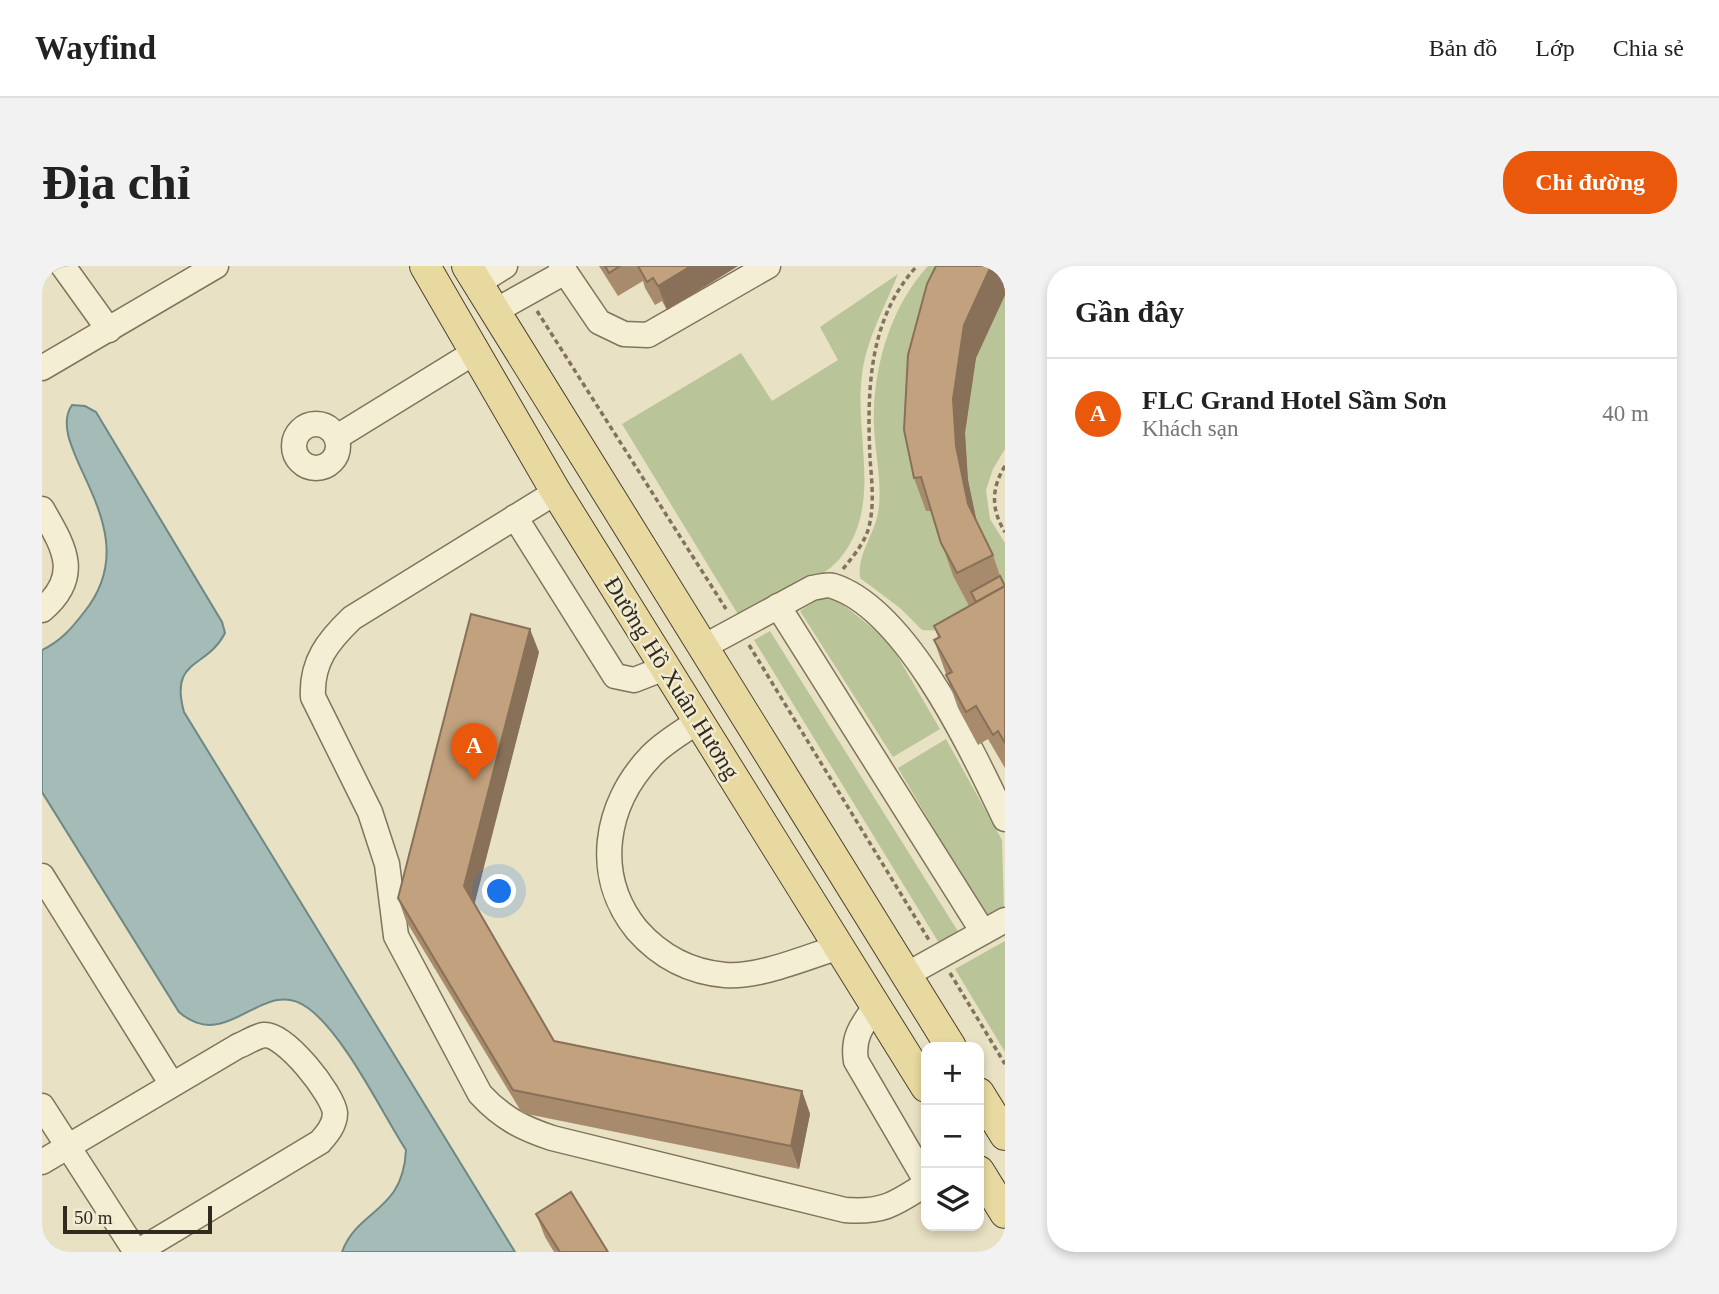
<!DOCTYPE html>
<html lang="vi">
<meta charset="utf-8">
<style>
body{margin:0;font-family:"Times New Roman",serif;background:#f2f2f2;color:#222}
.controls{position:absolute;right:21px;bottom:21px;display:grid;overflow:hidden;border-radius:14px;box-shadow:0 4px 10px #0003}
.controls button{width:63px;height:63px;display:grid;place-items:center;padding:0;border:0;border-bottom:2px solid #e0e0e0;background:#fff;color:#222;font:35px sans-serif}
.scale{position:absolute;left:21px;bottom:18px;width:149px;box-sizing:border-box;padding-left:7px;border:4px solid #322a1e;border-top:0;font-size:19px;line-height:24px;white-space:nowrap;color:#322a1e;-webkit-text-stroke:5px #f0ebd2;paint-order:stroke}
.you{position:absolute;left:458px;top:626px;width:24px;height:24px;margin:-18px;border:5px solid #fff;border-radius:50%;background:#1a73e8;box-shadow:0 0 0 10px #1a73e833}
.badge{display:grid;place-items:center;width:46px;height:46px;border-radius:50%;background:#ea580c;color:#fff;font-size:23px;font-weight:700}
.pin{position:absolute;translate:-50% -58px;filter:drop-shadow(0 2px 4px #0008)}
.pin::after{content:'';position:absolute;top:37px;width:24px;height:21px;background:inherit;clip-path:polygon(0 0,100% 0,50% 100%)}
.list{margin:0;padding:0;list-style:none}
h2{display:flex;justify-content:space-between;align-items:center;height:91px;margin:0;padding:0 28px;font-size:30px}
h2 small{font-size:23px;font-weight:400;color:#767676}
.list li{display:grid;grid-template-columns:46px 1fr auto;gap:21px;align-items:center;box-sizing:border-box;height:112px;padding:0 28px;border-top:2px solid #e0e0e0}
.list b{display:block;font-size:26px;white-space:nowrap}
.list p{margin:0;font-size:23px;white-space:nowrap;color:#767676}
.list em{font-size:23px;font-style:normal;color:#767676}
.icon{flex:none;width:38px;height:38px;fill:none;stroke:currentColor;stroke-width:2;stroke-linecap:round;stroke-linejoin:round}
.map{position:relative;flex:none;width:963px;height:986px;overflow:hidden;border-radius:28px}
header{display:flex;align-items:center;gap:42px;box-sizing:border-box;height:98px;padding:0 35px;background:#fff;border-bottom:2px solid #e0e0e0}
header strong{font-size:33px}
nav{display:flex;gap:38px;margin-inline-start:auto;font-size:24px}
.intro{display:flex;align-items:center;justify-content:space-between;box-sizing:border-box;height:168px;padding:0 42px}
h1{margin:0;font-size:49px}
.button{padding:18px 32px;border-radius:28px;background:#ea580c;color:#fff;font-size:24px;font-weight:700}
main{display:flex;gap:42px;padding:0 42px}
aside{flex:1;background:#fff;border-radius:28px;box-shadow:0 4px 10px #0003}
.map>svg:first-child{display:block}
.green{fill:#bac499}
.water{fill:#a5bbb8;stroke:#6d8885;stroke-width:2}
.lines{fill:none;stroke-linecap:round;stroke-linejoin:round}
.minor-casing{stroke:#80745c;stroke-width:27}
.major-casing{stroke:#4e4230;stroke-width:32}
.path{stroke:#80745c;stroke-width:3.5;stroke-dasharray:5 3.5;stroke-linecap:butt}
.minor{stroke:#f4eed5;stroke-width:24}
.major{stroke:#e7d99f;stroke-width:30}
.wall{fill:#a78b6c}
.shaded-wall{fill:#887158}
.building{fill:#c2a27e;stroke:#887158;stroke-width:2}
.labels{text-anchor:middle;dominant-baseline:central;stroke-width:5;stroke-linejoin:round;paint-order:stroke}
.street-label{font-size:24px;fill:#322a1e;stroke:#f0ebd2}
</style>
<header>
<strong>Wayfind</strong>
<nav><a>Bản đồ</a><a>Lớp</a><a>Chia sẻ</a></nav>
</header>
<div class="intro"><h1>Địa chỉ</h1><a class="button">Chỉ đường</a></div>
<main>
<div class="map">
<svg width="963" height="986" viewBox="0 0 963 986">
<rect width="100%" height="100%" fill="#e8e1c3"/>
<!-- green -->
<g class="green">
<path d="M886 0H920L884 245 891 244 911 310 927 340 933 338 902 365 880 364 858 342 818 312C815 286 835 266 837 240 840 208 830 175 832 143 834 92 851 38 886 0Z"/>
<path d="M856 8C843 41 824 74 820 109 812 170 841 239 799 291 781 315 725 335 697 350L580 158 699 87 730 135 796 94 778 61Z"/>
<polygon points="963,28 963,183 951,203 944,224 948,253 963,277 963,323 938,271 926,214 923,167 934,92"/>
<polygon points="786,327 846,374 898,463 851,491 758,345"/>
<polygon points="728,365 917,667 897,677 712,374"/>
<polygon points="904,473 960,574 962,646 946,654 856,502"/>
<polygon points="963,675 963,786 913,703"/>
</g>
<!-- water -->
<path class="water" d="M30 139 43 140 54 146 180 356 183 367C165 403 127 392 142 446L473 986H300C316 942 361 947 364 884 339 845 302 768 266 742 221 708 186 789 137 746L0 526V384C19 375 30 362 43 345 109 262 0 182 30 139Z"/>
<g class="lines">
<!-- minor casing -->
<g class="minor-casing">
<g id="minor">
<polyline points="21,0 67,64"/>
<polyline points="519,0 557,56 582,68 606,69 726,0"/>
<polyline points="436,17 463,0"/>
<polyline points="453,45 523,6"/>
<polyline points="0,102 174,0"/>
<circle cx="274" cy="180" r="22"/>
<polyline points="295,171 433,86"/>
<path d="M514 226 310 352C286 375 269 396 271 431L328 546 345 598 354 670 438 828C460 852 480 862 510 872L803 944C841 947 853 938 884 918"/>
<path d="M0 243C21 280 41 309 0 344"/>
<polyline points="473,251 573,410 592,414 623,402"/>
<polyline points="736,340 941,666"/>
<path d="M661 381 770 322C777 321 785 318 791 320 866 344 931 487 963 553"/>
<path d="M656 455C641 466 622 476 609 490 562 539 551 610 595 664 618 690 648 706 683 709 716 712 765 691 797 681"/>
<polyline points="0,610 129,817"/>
<polyline points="864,709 963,654"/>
<path d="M834 740C820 759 810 771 814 795L884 915"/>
<polyline points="0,840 94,986"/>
<path d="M0 896 196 780C204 777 214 770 222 769 243 767 291 828 293 847 293 859 285 868 278 876L95 986"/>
</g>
</g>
<!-- major casing -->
<g class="major-casing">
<g id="major">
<polyline points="383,0 514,226 884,821"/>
<polyline points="425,0 909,781"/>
<polyline points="937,827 963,869"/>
<polyline points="937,905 963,947"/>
</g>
</g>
<!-- path -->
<g class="path">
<polyline points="495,45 684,343"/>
<path d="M963 200C949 222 949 244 963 266"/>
<path d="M801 303C809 293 820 280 825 267 833 245 830 216 828 193 825 125 826 53 875 0"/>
<polyline points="707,379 887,674"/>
<polyline points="908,707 963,798"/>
</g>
<!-- minor -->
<use href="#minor" class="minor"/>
<!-- major -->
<use href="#major" class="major"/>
</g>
<!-- wall -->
<g class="wall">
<polygon points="557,0 696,0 625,44 620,35 613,39 603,22 601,15 576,30"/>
<polygon points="894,0 960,0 963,7 963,29 934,92 923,167 926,214 935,257 951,289 958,310 963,318 963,502 946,473 936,479 916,442 892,374 896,371 892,360 927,340 911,310 889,245 884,245 872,212"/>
<polygon points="497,386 432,638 512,775 760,825 768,848 757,903 480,847 364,655 356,632"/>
<polygon points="494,948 566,986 512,986 503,971"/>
</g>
<!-- shaded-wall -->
<g class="shaded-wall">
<polygon points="649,0 696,0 625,44 616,20"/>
<polygon points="949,0 960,0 963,7 963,29 934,92 923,167 926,214 938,271 926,238 914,180 911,133 922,59"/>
<polygon points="488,363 497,386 431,644 422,620"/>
<polygon points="760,825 768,848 757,903 749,880"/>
</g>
<!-- building -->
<g class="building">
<polygon points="563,0 578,0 567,7"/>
<polygon points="596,0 649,0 616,20 611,12 605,16"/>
<polygon points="894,0 949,0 922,59 911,133 914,180 926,238 951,289 915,307 899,277 879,211 872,212 862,164 866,89 885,18"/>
<polygon points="958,310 963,320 934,336 929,326"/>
<polygon points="963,320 963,477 956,465 951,469 934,440 924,446 904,409 910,406 892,374 898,371 892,360"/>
<polygon points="429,348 488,363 422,620 512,775 760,825 749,880 471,824 356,632"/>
<polygon points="529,926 566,986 518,986 494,948"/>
</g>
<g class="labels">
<!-- street labels -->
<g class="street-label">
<text transform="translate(630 412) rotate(58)">Đường Hồ Xuân Hương</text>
</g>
</g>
</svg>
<div class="controls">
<button>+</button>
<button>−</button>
<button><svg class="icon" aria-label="layers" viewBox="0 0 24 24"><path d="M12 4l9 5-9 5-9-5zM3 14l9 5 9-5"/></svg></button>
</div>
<div class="scale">50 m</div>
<div class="you"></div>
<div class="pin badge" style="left:432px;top:515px">A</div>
</div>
<aside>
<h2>Gần đây<small></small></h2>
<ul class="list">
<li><span class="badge">A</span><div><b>FLC Grand Hotel Sầm Sơn</b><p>Khách sạn</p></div><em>40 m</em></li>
</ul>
</aside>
</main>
